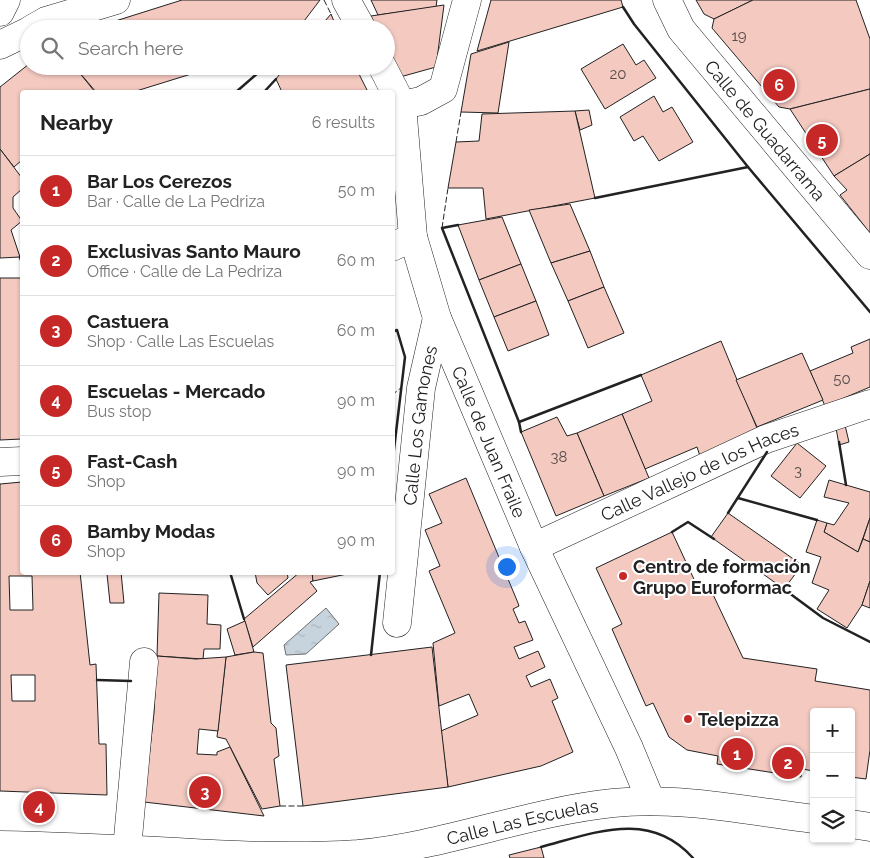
<!DOCTYPE html>
<meta charset="utf-8">
<style>
body{margin:0;font-family:Raleway,sans-serif;background:#f6f6f6;color:#222}
.controls{position:absolute;right:15px;bottom:15px;display:grid;overflow:hidden;border-radius:5px;box-shadow:0 1px 4px #0004}
.controls button{width:45px;height:45px;display:grid;place-items:center;padding:0;border:0;border-bottom:1px solid #e0e0e0;background:#fff;color:#222;font:25px sans-serif}
.you{position:absolute;left:506px;top:566px;width:18px;height:18px;margin:-12px;border:4px solid #fff;border-radius:50%;background:#1a73e8;box-shadow:0 0 0 8px #1a73e833}
.badge{display:grid;place-items:center;width:32px;height:32px;border-radius:50%;background:#c62828;color:#fff;font-size:16px;font-weight:700}
.pin{position:absolute;translate:-50% -50%;border:2px solid #fff;box-shadow:0 1px 5px #0006}
.list{margin:0;padding:0;list-style:none}
h2{display:flex;justify-content:space-between;align-items:center;height:65px;margin:0;padding:0 20px;font-size:21px}
h2 small{font-size:16px;font-weight:400;color:#767676}
.list li{display:grid;grid-template-columns:32px 1fr auto;gap:15px;align-items:center;box-sizing:border-box;height:70px;padding:0 20px;border-top:1px solid #e0e0e0}
.list b{display:block;font-size:19px;white-space:nowrap}
.list p{margin:0;font-size:16px;white-space:nowrap;color:#767676}
.list em{font-size:16px;font-style:normal;color:#767676}
.icon{flex:none;width:28px;height:28px;fill:none;stroke:currentColor;stroke-width:2;stroke-linecap:round;stroke-linejoin:round}
.map{position:relative;flex:none;width:870px;height:858px;overflow:hidden}
.search{position:absolute;background:#fff;box-shadow:0 1px 4px #0004;left:20px;top:20px;width:375px;height:55px;display:flex;align-items:center;gap:12px;box-sizing:border-box;padding:0 18px;border-radius:28px;color:#767676;font-size:19px}
.panel{position:absolute;background:#fff;box-shadow:0 1px 4px #0004;left:20px;top:90px;width:375px;height:485px;border-radius:5px}
.map>svg:first-child{display:block}
.water{fill:url(#water-ripples);stroke:#6f6f6f}
.building{fill:#f3c9c0;stroke:#222;fill-rule:evenodd}
.lines{fill:none;stroke-linecap:round;stroke-linejoin:round}
.minor-casing{stroke:#222;stroke-width:29}
.minor{stroke:#fff;stroke-width:28}
.fence{stroke:#222;stroke-width:1;stroke-dasharray:6 2.5;stroke-linecap:butt}
.wall{stroke:#222;stroke-width:2.5}
.poi-dot{fill:#c62828;stroke:#fff;stroke-width:2}
.labels{text-anchor:middle;dominant-baseline:central;stroke-width:4;stroke-linejoin:round;paint-order:stroke}
.number-label{font-size:15px;fill:#564c4a}
.street-label{font-size:18px;fill:#222;stroke:#fff}
.poi-label{font-size:18px;font-weight:bold;fill:#222;stroke:#fff;text-anchor:start}
</style>
<div class="map">
<svg width="870" height="858" viewBox="0 0 870 858">
<defs>
<pattern id="water-ripples" width="26" height="14" patternUnits="userSpaceOnUse" patternTransform="scale(1.25)"><rect width="26" height="14" fill="#c7d3dd"/><path d="M2 4q2-2 4 0t4 0M15 11q2-2 4 0t4 0" fill="none" stroke="#abb5bd"/></pattern>
</defs>
<rect width="100%" height="100%" fill="#fff"/>
<!-- water -->
<polygon class="water" points="326,608 339,624 306,654 286,655 284,645"/>
<!-- building -->
<g class="building">
<polygon points="182,0 320,0 298,29 90,29"/>
<polygon points="371,0 437,0 436,7 378,15"/>
<polygon points="491,0 621,0 623,7 477,51"/>
<polygon points="696,0 753,0 714,19 704,14"/>
<polygon points="753,0 856,0 870,39 870,89 790,109 779,107 712,28 714,19"/>
<polygon points="444,5 436,67 400,77 386,49 386,29 377,29 371,16"/>
<polygon points="331,14 337,29 318,29 325,21"/>
<polygon points="509,42 498,113 461,112 471,54"/>
<polygon points="623,44 636,65 644,60 656,78 605,109 581,69"/>
<polygon points="29,64 29,66 74,66 95,92 22,92 22,160 14,167 0,149 0,87"/>
<polygon points="74,66 217,66 133,92 96,92"/>
<polygon points="286,66 355,66 368,92 282,92 276,79"/>
<polygon points="870,89 870,154 834,176 790,109"/>
<polygon points="654,96 663,112 672,107 693,142 659,161 643,136 634,141 620,117"/>
<polygon points="589,110 592,125 580,130 575,111"/>
<polygon points="575,111 595,198 486,219 483,188 448,188 456,142 479,141 482,114"/>
<polygon points="0,149 22,178 22,189 13,197 13,208 22,221 11,230 20,257 0,258"/>
<polygon points="870,154 870,233 840,195 847,190 834,176"/>
<polygon points="570,204 590,251 551,263 529,210"/>
<polygon points="502,217 521,264 479,280 458,225"/>
<polygon points="590,251 604,287 568,301 551,263"/>
<polygon points="521,264 536,301 494,317 479,280"/>
<polygon points="0,278 22,278 22,439 0,440"/>
<polygon points="604,287 624,333 588,348 568,301"/>
<polygon points="536,301 549,335 508,351 494,317"/>
<polygon points="870,339 870,387 825,406 810,371 853,353 851,347"/>
<polygon points="721,341 759,433 700,456 697,447 645,469 622,414 652,401 641,375"/>
<polygon points="802,353 823,400 757,427 736,380"/>
<polygon points="622,414 649,478 604,496 577,433"/>
<polygon points="557,417 567,436 577,433 604,496 556,516 521,432"/>
<polygon points="845,425 849,442 839,445 836,428"/>
<polygon points="797,443 826,466 800,498 771,476"/>
<polygon points="466,478 518,603 519,606 513,609 519,623 525,621 533,640 514,647 519,659 538,651 545,667 526,676 531,687 550,679 558,698 552,701 573,752 541,766 448,787 441,731 478,715 469,694 439,706 433,643 455,633 429,571 440,566 425,530 442,523 429,494"/>
<polygon points="829,480 870,492 870,518 858,552 824,532 827,523 834,525 849,503 824,497"/>
<path d="M22 482V572H80L90 665 96 664 99 744H106L107 795 0 791V484ZM9 576H32L33 610H10ZM11 675H35V701H12Z"/>
<polygon points="728,513 802,565 784,589 711,537"/>
<polygon points="870,518 870,542 863,539"/>
<polygon points="817,520 827,523 824,532 858,552 863,539 870,542 870,581 862,605 847,628 817,609 829,590 812,583 821,557 806,552"/>
<polygon points="672,532 699,590 709,586 743,658 817,669 815,681 870,690 870,750 866,779 851,777 851,712 814,712 814,771 802,769 801,777 717,764 718,756 687,750 669,737 653,703 646,706 612,629 622,624 596,568"/>
<polygon points="121,572 124,603 110,603 107,574"/>
<polygon points="255,572 287,572 288,578 268,595 257,583"/>
<polygon points="300,572 312,572 313,581 310,582 317,591 253,647 244,619"/>
<polygon points="312,572 357,572 313,581"/>
<polygon points="870,581 870,608 862,605"/>
<polygon points="159,593 208,595 207,624 221,625 220,649 204,649 203,659 157,656"/>
<polygon points="245,621 254,652 235,655 227,629"/>
<polygon points="432,647 448,787 303,806 286,665"/>
<polygon points="254,652 263,653 271,723 276,728 279,756 274,759 280,806 262,809 226,739 217,737 226,657"/>
<polygon points="157,656 196,659 226,657 218,731 199,729 197,754 217,755 217,752 230,747 264,816 144,802 154,713"/>
<polygon points="541,847 544,858 510,858 509,855"/>
</g>
<g class="lines">
<!-- minor casing -->
<g class="minor-casing">
<g id="minor">
<polyline points="346,0 362,29"/>
<path id="s1" d="M667 0 681 29 870 255"/>
<polyline points="0,12 6,0"/>
<polyline points="32,29 46,21 116,0"/>
<polyline points="0,45 29,31"/>
<path id="s2" d="M382 66 402 105 413 237 437 318 534 547 629 748 651 801"/>
<polyline points="402,105 421,101 443,89 467,0"/>
<polyline points="392,247 413,237"/>
<polyline points="0,462 22,461"/>
<path id="s3" d="M534 547 766 439 870 404"/>
<path id="s4" d="M397 623 421 388 437 318"/>
<polyline points="851,824 870,827"/>
<path id="s5" d="M0 845C59 846 118 849 177 852 238 856 298 858 358 854 445 846 527 812 613 803 677 796 749 811 814 819"/>
<polyline points="127,849 144,662"/>
</g>
</g>
<!-- minor -->
<use href="#minor" class="minor"/>
<!-- fence -->
<g class="fence">
<polyline points="324,0 331,14"/>
<polyline points="456,142 461,112"/>
<polyline points="442,228 448,188"/>
<polyline points="392,395 402,387"/>
<polyline points="280,806 303,806"/>
</g>
<!-- wall -->
<g class="wall">
<polyline points="623,7 634,24 748,167 870,312"/>
<polyline points="236,92 266,66"/>
<polyline points="264,92 276,79"/>
<polyline points="595,198 748,167"/>
<polyline points="458,225 442,228 519,422 521,432"/>
<polyline points="20,257 22,263"/>
<polyline points="392,332 397,330 405,357 392,466"/>
<polyline points="519,422 641,375"/>
<polyline points="839,442 846,485"/>
<polyline points="738,498 817,520"/>
<polyline points="728,513 767,452"/>
<polyline points="672,532 688,522 714,539"/>
<polyline points="230,572 244,619"/>
<polyline points="781,587 823,618 870,642"/>
<polyline points="371,655 380,572"/>
<polyline points="97,680 131,681"/>
<path d="M541 847C594 833 650 809 693 858"/>
</g>
</g>
<!-- markers -->
<g class="poi-dot">
<circle cx="623" cy="576" r="5"/>
<circle cx="688" cy="719" r="5"/>
</g>
<g class="labels">
<!-- number labels -->
<g class="number-label">
<text x="739" y="36">19</text>
<text x="618" y="74">20</text>
<text x="842" y="379">50</text>
<text x="559" y="457">38</text>
<text x="798" y="471">3</text>
</g>
<!-- street labels -->
<g class="street-label">
<text stroke="none"><textPath href="#s1" startOffset="164">Calle de Guadarrama</textPath></text>
<text stroke="none"><textPath href="#s4" startOffset="199">Calle Los Gamones</textPath></text>
<text stroke="none"><textPath href="#s2" startOffset="395">Calle de Juan Fraile</textPath></text>
<text stroke="none"><textPath href="#s3" startOffset="182">Calle Vallejo de los Haces</textPath></text>
<text stroke="none"><textPath href="#s5" startOffset="526">Calle Las Escuelas</textPath></text>
</g>
<!-- poi labels -->
<g class="poi-label">
<text x="633" y="566">Centro de formación<tspan x="633" dy="21">Grupo Euroformac</tspan></text>
<text x="698" y="719">Telepizza</text>
</g>
</g>
</svg>
<div class="controls">
<button>+</button>
<button>−</button>
<button><svg class="icon" aria-label="layers" viewBox="0 0 24 24"><path d="M12 4l9 5-9 5-9-5zM3 14l9 5 9-5"/></svg></button>
</div>
<div class="you"></div>
<div class="pin badge" style="left:737px;top:754px">1</div>
<div class="pin badge" style="left:788px;top:763px">2</div>
<div class="pin badge" style="left:205px;top:792px">3</div>
<div class="pin badge" style="left:39px;top:807px">4</div>
<div class="pin badge" style="left:822px;top:140px">5</div>
<div class="pin badge" style="left:779px;top:85px">6</div>
<div class="search"><svg class="icon" aria-label="search" viewBox="0 0 24 24"><circle cx="10" cy="10" r="6"/><path d="M15 15l6 6"/></svg>Search here</div>
<section class="panel">
<h2>Nearby<small>6 results</small></h2>
<ul class="list">
<li><span class="badge">1</span><div><b>Bar Los Cerezos</b><p>Bar · Calle de La Pedriza</p></div><em>50 m</em></li>
<li><span class="badge">2</span><div><b>Exclusivas Santo Mauro</b><p>Office · Calle de La Pedriza</p></div><em>60 m</em></li>
<li><span class="badge">3</span><div><b>Castuera</b><p>Shop · Calle Las Escuelas</p></div><em>60 m</em></li>
<li><span class="badge">4</span><div><b>Escuelas - Mercado</b><p>Bus stop</p></div><em>90 m</em></li>
<li><span class="badge">5</span><div><b>Fast-Cash</b><p>Shop</p></div><em>90 m</em></li>
<li><span class="badge">6</span><div><b>Bamby Modas</b><p>Shop</p></div><em>90 m</em></li>
</ul>
</section>
</div>
